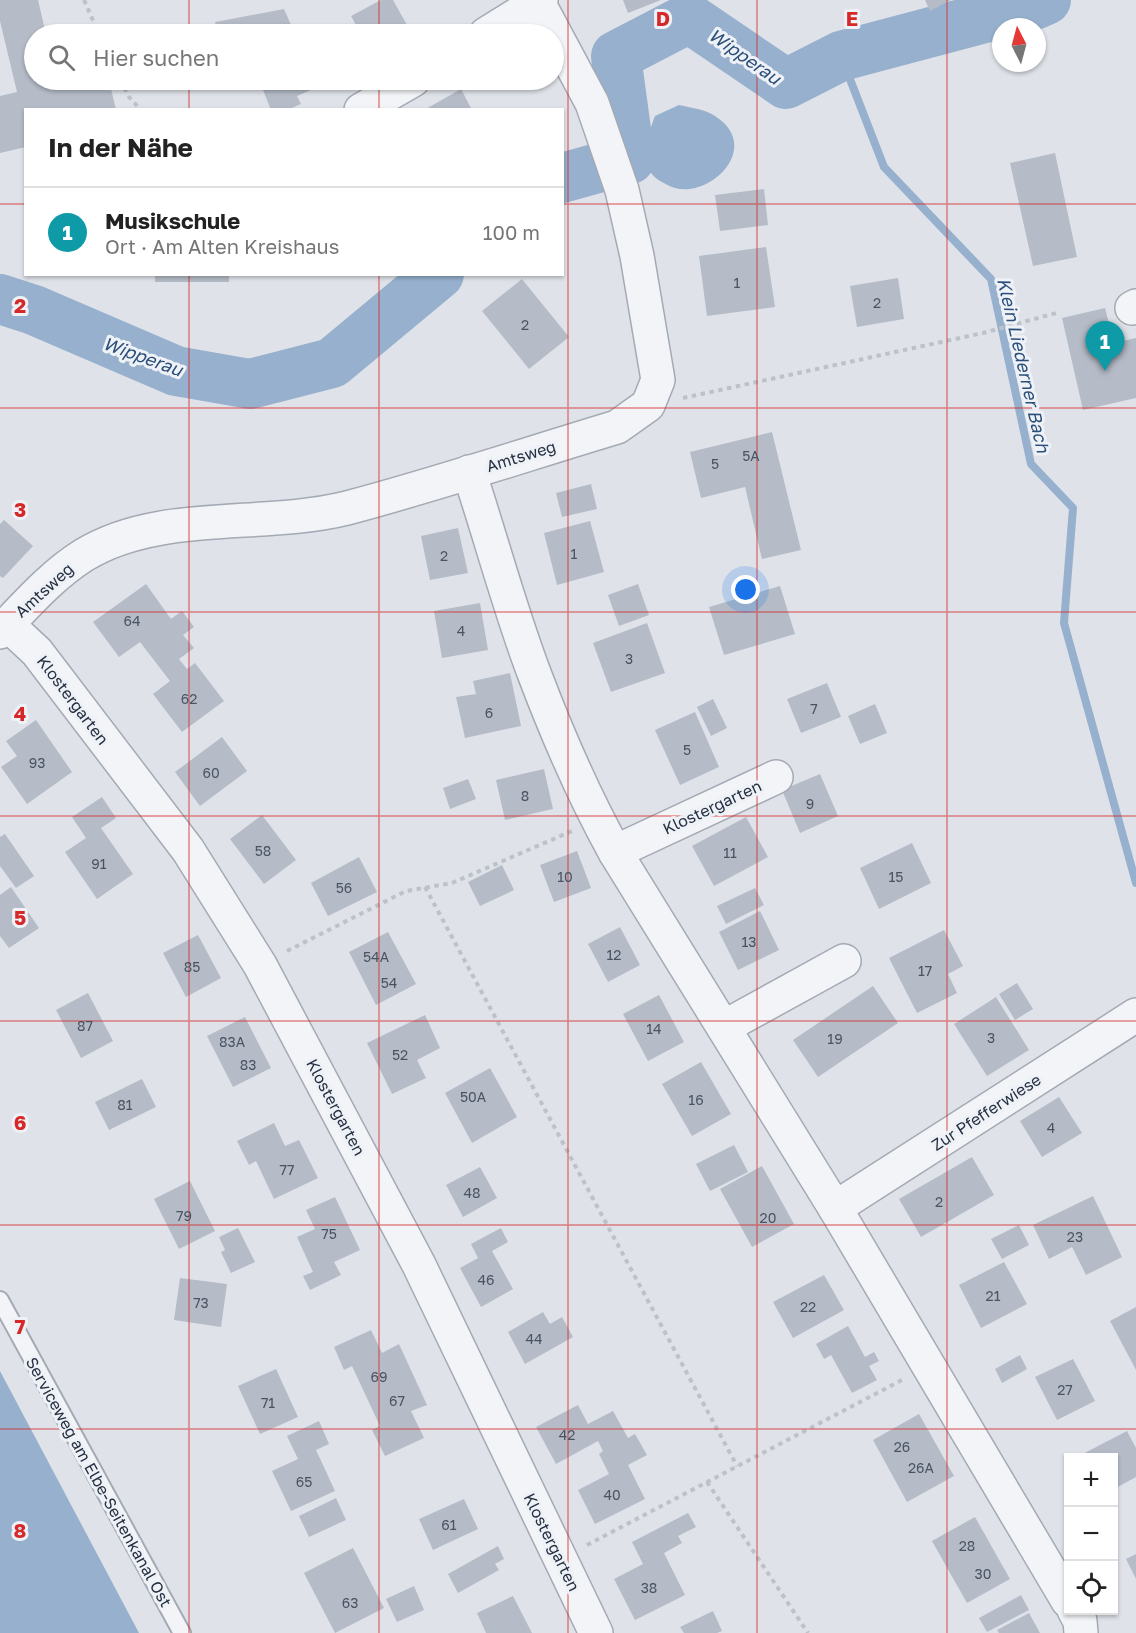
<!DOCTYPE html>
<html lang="de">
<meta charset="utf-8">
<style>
body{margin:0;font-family:"Golos Text",sans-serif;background:#f2f2f2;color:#222}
.controls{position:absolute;right:18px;bottom:18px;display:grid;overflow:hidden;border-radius:0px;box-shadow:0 2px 4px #0004}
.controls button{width:54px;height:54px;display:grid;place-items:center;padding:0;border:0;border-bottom:2px solid #e0e0e0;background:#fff;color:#222;font:30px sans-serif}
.compass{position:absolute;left:992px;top:18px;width:54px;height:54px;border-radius:50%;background:#fff;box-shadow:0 2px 4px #0004;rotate:354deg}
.you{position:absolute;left:746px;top:590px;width:21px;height:21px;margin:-15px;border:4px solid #fff;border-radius:50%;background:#1a73e8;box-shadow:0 0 0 9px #1a73e833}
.badge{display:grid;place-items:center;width:39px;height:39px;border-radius:50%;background:#b45309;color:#fff;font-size:20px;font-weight:700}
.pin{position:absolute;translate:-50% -50px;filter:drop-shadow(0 2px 3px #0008)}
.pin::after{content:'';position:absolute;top:32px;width:21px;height:18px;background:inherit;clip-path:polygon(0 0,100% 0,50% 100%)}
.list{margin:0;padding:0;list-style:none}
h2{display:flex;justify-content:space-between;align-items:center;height:78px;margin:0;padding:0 24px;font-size:26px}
h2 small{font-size:20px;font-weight:400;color:#767676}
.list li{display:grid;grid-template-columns:39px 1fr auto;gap:18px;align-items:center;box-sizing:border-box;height:90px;padding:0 24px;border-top:2px solid #e0e0e0}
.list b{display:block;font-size:22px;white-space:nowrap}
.list p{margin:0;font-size:20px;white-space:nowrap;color:#767676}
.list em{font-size:20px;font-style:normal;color:#767676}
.icon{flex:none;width:33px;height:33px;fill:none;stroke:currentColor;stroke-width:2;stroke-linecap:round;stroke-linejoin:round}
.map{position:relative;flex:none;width:1136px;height:1633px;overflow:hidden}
.search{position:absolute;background:#fff;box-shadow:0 2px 4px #0004;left:24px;top:24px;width:540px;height:66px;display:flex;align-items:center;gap:15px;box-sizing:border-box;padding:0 21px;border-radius:33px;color:#767676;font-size:22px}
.panel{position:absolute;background:#fff;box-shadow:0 2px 4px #0004;left:24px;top:108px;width:540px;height:168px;border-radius:0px}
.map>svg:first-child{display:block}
.water{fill:#96b0cd}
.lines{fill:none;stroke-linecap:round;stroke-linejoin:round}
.stream{stroke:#96b0cd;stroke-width:8}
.river{stroke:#96b0cd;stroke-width:50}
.building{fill:#b5bcc7}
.service-casing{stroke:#a4aab4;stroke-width:20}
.minor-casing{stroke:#a4aab4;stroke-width:36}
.path{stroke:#bdc1c8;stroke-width:4;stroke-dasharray:4.5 4.5;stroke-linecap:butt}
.service{stroke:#f2f4f7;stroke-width:16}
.minor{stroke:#f2f4f7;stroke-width:33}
.grid{fill:none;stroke:#d62828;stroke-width:1.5;stroke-opacity:0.55}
.labels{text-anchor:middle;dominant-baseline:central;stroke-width:6;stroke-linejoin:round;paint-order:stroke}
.number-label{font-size:14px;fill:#4a5363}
.street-label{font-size:16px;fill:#263042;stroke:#eef2f7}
.water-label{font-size:18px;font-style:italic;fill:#2c4f7a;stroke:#eef2f7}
.grid-label{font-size:20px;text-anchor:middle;font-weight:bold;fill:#d62828;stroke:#eef2f7;stroke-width:6;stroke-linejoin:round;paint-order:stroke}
</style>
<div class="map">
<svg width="1136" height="1633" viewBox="0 0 1136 1633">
<rect width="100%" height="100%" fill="#dfe3e9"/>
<!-- water -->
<g class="water">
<path d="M679 105C691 108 705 109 715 116 763 147 711 198 675 188 671 187 666 184 662 182 637 170 647 137 655 116Z"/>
<polygon points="0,1371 139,1633 0,1633"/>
</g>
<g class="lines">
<!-- stream -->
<polyline class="stream" points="841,56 884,167 991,279 1031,464 1073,508 1064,623 1136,883"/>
<!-- river -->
<g class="river">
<polyline points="562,178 630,159 616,56 689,18 786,84 841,56 1037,4 1046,0"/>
<polyline points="0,299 34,310 176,371 250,384 332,363 439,274"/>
</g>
</g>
<!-- building -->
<g class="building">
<polygon points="0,0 38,0 46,34 34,34 34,80 57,80 58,83 71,80 109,80 116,110 26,110 26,147 0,153 0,96 17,92 0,21"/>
<polygon points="381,0 393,0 412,34 361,34 351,16"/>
<polygon points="623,0 661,0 628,13"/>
<polygon points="925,0 951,0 930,11"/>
<polygon points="284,9 295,34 217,34 215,22"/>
<polygon points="281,80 315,80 318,87 297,96 301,104 287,110 271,110 263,90 282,81"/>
<polygon points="461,89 472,110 424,110"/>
<polygon points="1055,153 1077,257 1033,266 1010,163"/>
<polygon points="764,189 768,225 720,231 715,195"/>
<polygon points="766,247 775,307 707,316 699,256"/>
<rect x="155" y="274" width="74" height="8"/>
<polygon points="898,278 904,319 857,327 850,286"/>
<polygon points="522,279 569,337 529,369 482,311"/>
<polygon points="1105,308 1114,343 1136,338 1136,398 1083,410 1062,318"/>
<polygon points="772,432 801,550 762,559 745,487 701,498 690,452"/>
<polygon points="591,484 597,509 562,517 556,493"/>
<polygon points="4,520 33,546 3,578 0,576 0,524"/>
<polygon points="590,521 604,572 557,585 544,533"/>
<polygon points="458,528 468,573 430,580 421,536"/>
<polygon points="146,584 171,619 182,611 194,627 183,635 194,648 179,659 187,669 195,663 224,701 182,732 153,694 170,681 140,642 119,657 93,622"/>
<polygon points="638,584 649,615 619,626 608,595"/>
<polygon points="780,586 795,634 724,655 709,607"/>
<polygon points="480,603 488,650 442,658 434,611"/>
<polygon points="647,623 665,673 611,692 593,643"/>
<polygon points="510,673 521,726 465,738 456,697 476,694 473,681"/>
<polygon points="827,683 841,717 801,733 787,699"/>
<polygon points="713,699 727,728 711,736 697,707"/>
<polygon points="875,704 887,733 860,744 848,716"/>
<polygon points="695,712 719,767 680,785 655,730"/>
<polygon points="36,720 72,772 27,804 1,767 17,756 6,741"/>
<polygon points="222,737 247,771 200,806 175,772"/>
<polygon points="544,769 553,809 505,820 496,780"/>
<polygon points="820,774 838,816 800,833 782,790"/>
<polygon points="468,779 476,799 450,809 443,788"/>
<polygon points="102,797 116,818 101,828 133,874 97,899 65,852 86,838 72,817"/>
<polygon points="262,815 296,860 264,884 230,839"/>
<polygon points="746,817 768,857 714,886 692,846"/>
<polygon points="5,834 34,876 16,888 0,866 0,837"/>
<polygon points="912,843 931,883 879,909 860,868"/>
<polygon points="577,851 591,888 554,902 540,865"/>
<polygon points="359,857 377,892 328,916 311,883"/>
<polygon points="502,865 514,890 480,906 468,882"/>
<polygon points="11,887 39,928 9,948 0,936 0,895"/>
<polygon points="755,888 764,905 726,924 717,906"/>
<polygon points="760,911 779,950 738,970 719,932"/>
<polygon points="620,927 640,965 608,982 588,944"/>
<polygon points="944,930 963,966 948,974 957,993 917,1013 889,958"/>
<polygon points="388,932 416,984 376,1005 349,952"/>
<polygon points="198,935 221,978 186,997 163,953"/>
<polygon points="1017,983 1033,1009 1015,1020 999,994"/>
<polygon points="873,986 898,1023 818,1077 793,1040"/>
<polygon points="88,993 113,1041 81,1058 56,1010"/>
<polygon points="659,995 684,1042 648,1061 623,1014"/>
<polygon points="996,997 1029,1050 987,1076 954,1024"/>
<polygon points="425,1015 440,1048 417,1060 426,1078 392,1094 367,1043"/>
<polygon points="245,1017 271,1068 233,1087 207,1036"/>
<polygon points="701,1062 731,1114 692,1136 662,1084"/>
<polygon points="490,1068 517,1117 472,1143 445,1093"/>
<polygon points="142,1079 156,1107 109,1130 95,1102"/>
<polygon points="1059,1097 1082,1133 1042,1157 1020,1121"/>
<polygon points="274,1123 285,1146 299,1140 318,1178 274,1199 256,1161 249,1165 237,1141"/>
<polygon points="734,1145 748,1172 710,1191 696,1164"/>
<polygon points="972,1157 994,1195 921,1237 899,1199"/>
<polygon points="762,1166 794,1224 752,1247 720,1189"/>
<polygon points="480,1167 497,1198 463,1217 446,1185"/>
<polygon points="190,1181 215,1231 179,1249 154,1199"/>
<polygon points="1093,1196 1122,1257 1086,1275 1072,1247 1049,1259 1033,1225"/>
<polygon points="335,1197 360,1250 334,1262 341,1275 310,1290 303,1276 313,1272 297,1237 315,1229 306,1210"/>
<polygon points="1019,1225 1029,1245 1002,1259 991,1239"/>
<polygon points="238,1228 255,1262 231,1273 221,1252 225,1250 219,1237"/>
<polygon points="501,1228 508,1242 492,1251 513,1289 481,1307 460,1268 478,1258 471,1244"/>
<polygon points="1004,1262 1027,1304 981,1328 959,1285"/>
<polygon points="824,1275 844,1310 793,1338 773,1302"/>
<polygon points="180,1278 227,1284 221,1327 174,1320"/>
<polygon points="1136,1307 1136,1370 1110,1321"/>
<polygon points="543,1312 550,1324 562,1317 573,1337 525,1364 508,1332"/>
<polygon points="848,1326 865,1357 874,1352 879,1361 869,1366 877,1380 852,1393 831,1355 824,1359 816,1344"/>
<polygon points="371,1330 382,1353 399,1344 427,1405 411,1411 424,1438 385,1456 372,1430 380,1426 352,1366 344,1370 334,1347"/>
<polygon points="1020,1355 1027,1369 1002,1383 995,1369"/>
<polygon points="1073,1359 1095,1401 1057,1420 1035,1377"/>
<polygon points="276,1369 298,1417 260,1434 238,1386"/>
<polygon points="578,1405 588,1424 613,1411 628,1438 635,1434 647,1455 628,1465 645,1499 595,1524 578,1490 609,1474 599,1454 603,1451 598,1441 556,1464 536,1427"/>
<polygon points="919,1414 954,1476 907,1502 873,1440"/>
<polygon points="319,1421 329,1444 316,1450 335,1491 291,1511 272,1471 298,1459 287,1436"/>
<polygon points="1127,1431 1136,1448 1136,1477 1114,1489 1114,1458 1075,1458"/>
<polygon points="336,1498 346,1520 309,1537 299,1516"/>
<polygon points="464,1499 478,1529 433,1550 419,1519"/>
<polygon points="688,1513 696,1527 678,1536 682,1543 664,1553 685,1595 635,1620 614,1579 643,1564 632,1542"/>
<polygon points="975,1517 1010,1579 967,1603 932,1541"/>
<polygon points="498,1546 504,1559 495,1564 499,1570 458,1593 448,1574"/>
<polygon points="353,1548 384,1608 335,1633 304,1573"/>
<polygon points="1136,1554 1136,1579 1126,1559"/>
<polygon points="414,1586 424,1610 397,1622 386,1599"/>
<polygon points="1021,1595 1029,1610 987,1632 979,1618"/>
<polygon points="513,1596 532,1633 486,1633 477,1613"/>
<polygon points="713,1611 722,1631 717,1633 684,1633 680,1627"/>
<polygon points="1029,1613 1040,1633 999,1633 997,1630"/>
</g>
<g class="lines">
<!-- service casing -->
<g class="service-casing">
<polyline id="service" points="0,1300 182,1633"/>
</g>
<!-- minor casing -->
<g class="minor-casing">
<g id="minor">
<polyline points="486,34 541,0"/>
<polyline points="361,110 413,80"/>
<polyline points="1132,308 1136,306"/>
<path d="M469 472C491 538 509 607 534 673 557 734 583 794 615 852L835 1208 1068 1601"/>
<polyline points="7,624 37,652 188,850 260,965 419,1265 596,1633"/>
<path d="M0 632C26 605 52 575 84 555 159 509 263 529 347 508 438 484 527 454 617 427L648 405 658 380 637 256 622 190 592 103 538 2"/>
<polyline points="615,852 776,777"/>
<polyline points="724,1027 844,961"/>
<polyline points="835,1208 1136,1015"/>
<polyline points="1074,1610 1080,1621 1081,1633"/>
</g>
</g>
<!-- path -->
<g class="path">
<polyline points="84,0 99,34"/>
<polyline points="120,80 129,97 141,110"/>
<polyline points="683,398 983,333 1060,312"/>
<polyline points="425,887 737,1466"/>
<polyline points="287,951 406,891 452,883 572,831"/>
<polyline points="707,1482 808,1633"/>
<polyline points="587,1545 902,1380"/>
</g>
<!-- service -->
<use href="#service" class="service"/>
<!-- minor -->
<use href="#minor" class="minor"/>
</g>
<!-- grid -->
<path class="grid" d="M189 0V34M379 0V34M568 0V1633M757 0V1633M947 0V1633M189 80V110M379 80V110M0 204H26M562 204H1136M189 274V1633M379 274V1633M0 408H1136M0 612H1136M0 816H1136M0 1021H1136M0 1225H1136M0 1429H1136"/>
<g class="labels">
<!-- number labels -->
<g class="number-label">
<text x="737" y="282">1</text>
<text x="877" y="302">2</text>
<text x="525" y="324">2</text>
<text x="751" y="455">5A</text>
<text x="715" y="463">5</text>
<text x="574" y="553">1</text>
<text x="444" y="555">2</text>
<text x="132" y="620">64</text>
<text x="461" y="630">4</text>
<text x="629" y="658">3</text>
<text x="189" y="698">62</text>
<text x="814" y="708">7</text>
<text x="489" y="712">6</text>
<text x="687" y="749">5</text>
<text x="37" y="762">93</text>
<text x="211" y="772">60</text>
<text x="525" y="795">8</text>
<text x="810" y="803">9</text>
<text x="263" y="850">58</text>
<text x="730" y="852">11</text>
<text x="99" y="863">91</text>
<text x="565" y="876">10</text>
<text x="896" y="876">15</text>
<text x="344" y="887">56</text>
<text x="749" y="941">13</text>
<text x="614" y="954">12</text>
<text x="376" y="956">54A</text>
<text x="192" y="966">85</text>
<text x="925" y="970">17</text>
<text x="389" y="982">54</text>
<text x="85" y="1025">87</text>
<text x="654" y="1028">14</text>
<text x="991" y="1037">3</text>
<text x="835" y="1038">19</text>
<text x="232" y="1041">83A</text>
<text x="400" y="1054">52</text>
<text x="248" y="1064">83</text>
<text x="473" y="1096">50A</text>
<text x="696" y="1099">16</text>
<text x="125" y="1104">81</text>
<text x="1051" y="1127">4</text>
<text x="287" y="1169">77</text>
<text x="472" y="1192">48</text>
<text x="939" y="1201">2</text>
<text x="184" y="1215">79</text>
<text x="768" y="1217">20</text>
<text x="329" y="1233">75</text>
<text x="1075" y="1236">23</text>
<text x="486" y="1279">46</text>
<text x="993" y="1295">21</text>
<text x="201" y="1302">73</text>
<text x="808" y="1306">22</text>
<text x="534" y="1338">44</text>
<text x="379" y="1376">69</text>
<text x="1065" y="1389">27</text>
<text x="397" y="1400">67</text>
<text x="268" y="1402">71</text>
<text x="567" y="1434">42</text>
<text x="902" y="1446">26</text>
<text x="921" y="1467">26A</text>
<text x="304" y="1481">65</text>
<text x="612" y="1494">40</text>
<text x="449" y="1524">61</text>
<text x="967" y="1545">28</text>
<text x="983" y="1573">30</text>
<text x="649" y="1587">38</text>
<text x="350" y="1602">63</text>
</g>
<!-- street labels -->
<g class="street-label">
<text transform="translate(521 456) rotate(-17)">Amtsweg</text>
<text transform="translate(44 590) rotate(-42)">Amtsweg</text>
<text transform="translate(73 700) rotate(53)">Klostergarten</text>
<text transform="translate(712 807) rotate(-25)">Klostergarten</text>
<text transform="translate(336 1107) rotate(62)">Klostergarten</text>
<text transform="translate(986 1112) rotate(-33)">Zur Pfefferwiese</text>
<text transform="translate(99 1482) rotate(61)">Serviceweg am Elbe-Seitenkanal Ost</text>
<text transform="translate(552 1542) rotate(64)">Klostergarten</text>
</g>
<!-- water labels -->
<g class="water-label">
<text transform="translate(745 56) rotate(35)">Wipperau</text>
<text transform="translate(143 356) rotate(20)">Wipperau</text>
<text transform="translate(1024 365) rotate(77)">Klein Liederner Bach</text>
</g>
</g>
<g class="grid-label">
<text x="663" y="26">D</text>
<text x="852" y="26">E</text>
<text x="20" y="313">2</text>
<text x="20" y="517">3</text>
<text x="20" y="721">4</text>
<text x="20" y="925">5</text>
<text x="20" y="1130">6</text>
<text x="20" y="1334">7</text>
<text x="20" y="1538">8</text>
</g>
</svg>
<div class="controls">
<button>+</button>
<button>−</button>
<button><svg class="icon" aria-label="locate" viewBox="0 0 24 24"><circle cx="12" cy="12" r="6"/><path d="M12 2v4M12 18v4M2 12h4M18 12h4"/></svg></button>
</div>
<svg class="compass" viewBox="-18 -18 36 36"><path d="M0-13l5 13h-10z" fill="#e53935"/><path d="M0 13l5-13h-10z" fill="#767676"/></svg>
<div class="you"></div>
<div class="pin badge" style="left:1105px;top:371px;background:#0f9aa8">1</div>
<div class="search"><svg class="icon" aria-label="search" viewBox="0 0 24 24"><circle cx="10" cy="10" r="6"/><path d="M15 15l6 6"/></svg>Hier suchen</div>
<section class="panel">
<h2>In der Nähe<small></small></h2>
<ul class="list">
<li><span class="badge" style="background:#0f9aa8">1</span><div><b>Musikschule</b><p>Ort · Am Alten Kreishaus</p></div><em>100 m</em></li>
</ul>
</section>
</div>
